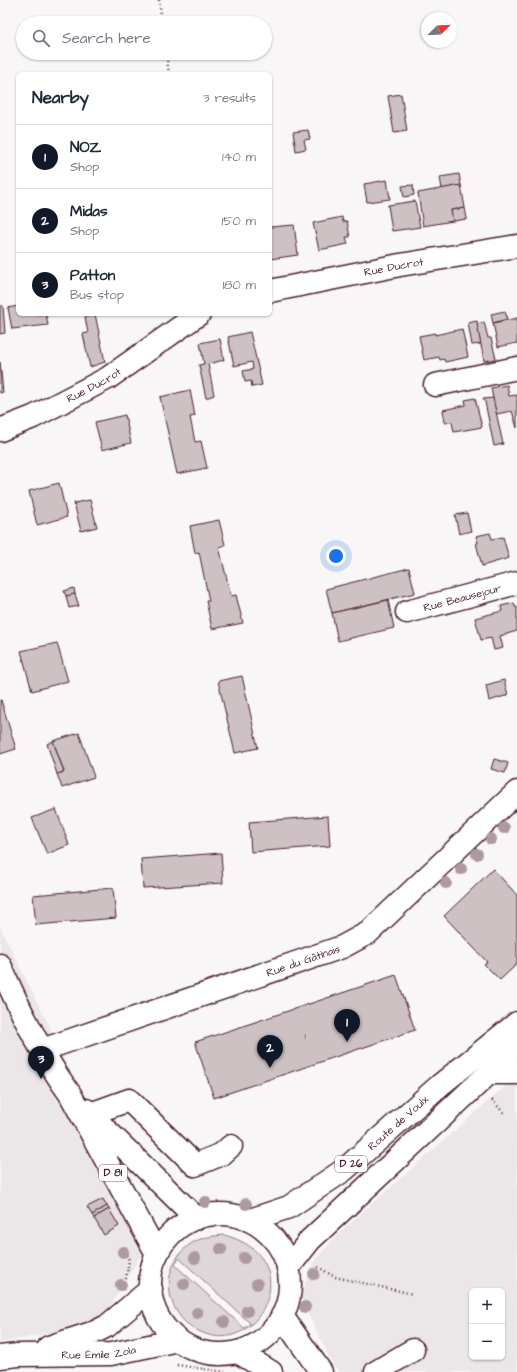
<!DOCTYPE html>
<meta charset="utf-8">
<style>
body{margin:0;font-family:"Architects Daughter",sans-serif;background:#f6f6f7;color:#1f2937}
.controls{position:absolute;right:12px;bottom:12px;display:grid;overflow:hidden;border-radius:6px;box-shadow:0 1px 3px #0004}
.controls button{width:36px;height:36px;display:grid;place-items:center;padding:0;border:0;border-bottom:1px solid #e0e1e3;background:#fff;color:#1f2937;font:20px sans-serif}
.compass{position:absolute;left:421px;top:12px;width:36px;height:36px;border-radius:50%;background:#fff;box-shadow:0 1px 3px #0004;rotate:66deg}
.you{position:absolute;left:336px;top:556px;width:14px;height:14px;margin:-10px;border:3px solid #fff;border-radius:50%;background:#1a73e8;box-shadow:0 0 0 6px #1a73e833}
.badge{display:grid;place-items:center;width:26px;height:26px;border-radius:50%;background:#111827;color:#fff;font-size:13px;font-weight:700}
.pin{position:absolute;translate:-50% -33px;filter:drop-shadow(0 1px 2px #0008)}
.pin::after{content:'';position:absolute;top:21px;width:14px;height:12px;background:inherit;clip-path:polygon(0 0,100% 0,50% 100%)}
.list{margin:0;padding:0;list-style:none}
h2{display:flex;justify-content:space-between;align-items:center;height:52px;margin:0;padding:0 16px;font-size:17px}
h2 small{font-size:13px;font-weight:400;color:#747a83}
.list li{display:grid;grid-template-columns:26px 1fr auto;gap:12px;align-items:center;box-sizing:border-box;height:64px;padding:0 16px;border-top:1px solid #e0e1e3}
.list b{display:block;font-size:15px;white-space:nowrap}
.list p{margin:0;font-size:13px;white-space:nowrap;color:#747a83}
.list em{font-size:13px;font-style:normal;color:#747a83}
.icon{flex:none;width:22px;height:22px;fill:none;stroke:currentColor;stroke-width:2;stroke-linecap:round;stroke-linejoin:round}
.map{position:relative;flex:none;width:517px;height:1372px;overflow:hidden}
.search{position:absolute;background:#fff;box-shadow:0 1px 3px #0004;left:16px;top:16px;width:256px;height:44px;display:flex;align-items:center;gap:10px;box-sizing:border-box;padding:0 14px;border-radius:22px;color:#747a83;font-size:15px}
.panel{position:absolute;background:#fff;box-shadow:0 1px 3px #0004;left:16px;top:72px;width:256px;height:244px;border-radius:6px}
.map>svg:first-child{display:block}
.built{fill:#ebe6e8;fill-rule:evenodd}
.green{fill:#ded6d9;stroke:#947a82;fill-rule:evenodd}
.building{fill:#cdc1c4;stroke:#4a1f2b}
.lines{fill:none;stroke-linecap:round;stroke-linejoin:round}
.minor-casing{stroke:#4a1f2b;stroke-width:25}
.major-casing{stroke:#4a1f2b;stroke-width:25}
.path{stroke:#4a1f2b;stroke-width:2.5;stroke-dasharray:1 3;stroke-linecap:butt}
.minor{stroke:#fff;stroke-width:22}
.major{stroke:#fff;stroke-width:22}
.tree{fill:#ad999e}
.labels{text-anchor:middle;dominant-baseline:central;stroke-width:4;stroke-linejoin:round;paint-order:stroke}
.number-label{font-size:9px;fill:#6b4851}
.shield{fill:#fff;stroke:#80626b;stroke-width:1}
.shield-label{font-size:10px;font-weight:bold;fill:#4a1f2b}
.street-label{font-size:11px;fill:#4a1f2b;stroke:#fff}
</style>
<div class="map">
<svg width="517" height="1372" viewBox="0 0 517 1372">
<rect width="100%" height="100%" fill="#f8f6f7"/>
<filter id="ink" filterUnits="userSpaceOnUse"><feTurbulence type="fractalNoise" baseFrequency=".025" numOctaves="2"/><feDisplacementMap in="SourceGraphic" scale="8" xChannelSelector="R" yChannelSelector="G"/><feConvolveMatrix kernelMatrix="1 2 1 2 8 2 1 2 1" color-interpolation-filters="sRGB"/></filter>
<g filter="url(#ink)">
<!-- built -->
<g class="built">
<polygon points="0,927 52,1032 145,1248 101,1322 0,1343"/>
<path d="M517 1076V1372H341L334 1367 300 1297 315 1260 341 1231ZM472 1291H502V1357H472Z"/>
</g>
<!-- green -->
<path class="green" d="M224 1235C309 1257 260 1357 203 1333 191 1328 182 1321 176 1310 163 1288 169 1257 192 1243 202 1237 213 1236 224 1235ZM179 1258 250 1323V1324L244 1328 175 1265Z"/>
<!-- building -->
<g class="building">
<polygon points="401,94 407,131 394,133 388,96"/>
<polygon points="308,130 310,139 304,140 306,149 296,151 293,132"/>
<polygon points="459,174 461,185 442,189 440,177"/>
<polygon points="387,180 390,199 367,202 364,184"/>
<polygon points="413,185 414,195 404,197 402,186"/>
<polygon points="461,185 465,208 451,210 453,221 423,226 418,193"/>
<polygon points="415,201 420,227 392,231 388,205"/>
<polygon points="465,208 467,219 453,221 451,210"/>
<polygon points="342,217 343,222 347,221 350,237 346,237 348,244 319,250 313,223"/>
<polygon points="294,225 298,255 270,259 270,227"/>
<polygon points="0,306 3,306 5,333 0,334"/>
<polygon points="18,306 18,314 46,314 48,325 12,329 8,308"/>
<polygon points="505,311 507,319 493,323 491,314"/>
<polygon points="95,314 105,362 90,367 83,334 88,333 85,317"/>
<polygon points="517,318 517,343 498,347 493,323"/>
<polygon points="477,321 481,344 472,345 468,323"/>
<polygon points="484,322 488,338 491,338 496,359 484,361 477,324"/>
<polygon points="462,329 468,357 445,362 444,359 440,360 439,357 424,360 419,336 435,333 435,335"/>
<polygon points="250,332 262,385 252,387 251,381 245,382 243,371 253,369 252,362 234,366 228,337"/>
<polygon points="220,339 224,360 208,364 214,395 206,398 199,365 204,364 200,343"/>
<polygon points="0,362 3,392 0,393"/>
<polygon points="507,385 509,396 517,395 517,428 512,411 496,414 491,388"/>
<polygon points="190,390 195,416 190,417 195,442 201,441 207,468 177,474 160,397"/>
<polygon points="475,398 482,427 454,432 452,422 445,423 443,410 466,405 465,400"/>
<polygon points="493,398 503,444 494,446 485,402 483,399"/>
<polygon points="125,415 131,443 102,450 95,422"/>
<polygon points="59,483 67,517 37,525 29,491"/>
<polygon points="90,500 97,527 81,531 74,503"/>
<polygon points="467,513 471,531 459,534 455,515"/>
<polygon points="219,520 225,545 219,547 231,596 236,595 243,623 212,629 206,601 209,601 199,552 195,553 190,526"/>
<polygon points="490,533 492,539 503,537 509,558 482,566 476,543 478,543 476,536"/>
<polygon points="409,568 415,593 332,613 326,589"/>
<polygon points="74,588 75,594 66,596 64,591"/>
<polygon points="75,594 79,606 69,608 66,596"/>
<polygon points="388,600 394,628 338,641 332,613"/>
<polygon points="514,603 515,607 517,607 517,631 500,636 503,648 494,650 491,638 481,640 475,618 502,611 501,606"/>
<polygon points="57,643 68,681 32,691 21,651"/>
<polygon points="242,676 258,748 235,753 218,681"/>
<polygon points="504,680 508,695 489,701 486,685"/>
<polygon points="0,700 1,700 16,749 0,754"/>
<polygon points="79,733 94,777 62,788 57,774 64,772 53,741"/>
<polygon points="53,741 64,772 57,774 47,744"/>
<polygon points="494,759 508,763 505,773 491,769"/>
<polygon points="56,809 69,845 47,854 32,818"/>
<polygon points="328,816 330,846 251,852 249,822"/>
<polygon points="221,853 223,883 143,888 141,859"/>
<polygon points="493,869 517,895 517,964 500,980 484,964 487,962 444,916"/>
<polygon points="113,888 116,918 36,925 33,895"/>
<polygon points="396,975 415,1030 214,1098 195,1042"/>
<polygon points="103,1199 107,1206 92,1215 87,1207"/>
<polygon points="107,1206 109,1209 94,1218 92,1215"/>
<polygon points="109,1209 119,1226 104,1235 94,1218"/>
</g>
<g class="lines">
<!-- minor casing -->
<g class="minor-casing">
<g id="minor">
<path id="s1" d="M270 291 400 265 517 246"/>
<polyline points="435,385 517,368"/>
<path id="s2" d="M0 430 33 417 108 378 199 314"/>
<path id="s3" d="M407 612 517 583"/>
<path id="s4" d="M42 1050 342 947 368 933 517 792"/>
<polyline points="490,1073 517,1073"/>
<polyline points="90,1114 129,1100 195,1165 222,1154 231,1146"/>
<polyline points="376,1372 413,1350"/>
</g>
</g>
<!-- major casing -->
<g class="major-casing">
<g id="major">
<path d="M0 965C19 1009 41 1054 70 1094L157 1254"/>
<polyline points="86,1110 196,1218"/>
<circle cx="220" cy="1284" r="70"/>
<path id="s5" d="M250 1220 289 1207 344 1170 439 1086 517 1023"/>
<polyline points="288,1268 310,1240 517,1047"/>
<polyline points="282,1316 321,1372"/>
<polyline points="49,1347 95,1332 107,1326 151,1289"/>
<polyline points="238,1352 271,1372"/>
<path id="s6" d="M0 1357 18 1355 111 1354 178 1340"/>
</g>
</g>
<!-- path -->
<g class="path">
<polyline points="159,0 162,23"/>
<polyline points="166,53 169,74"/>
<polyline points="492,1100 504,1113"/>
<polyline points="318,1267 335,1277 413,1294"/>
<polyline points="126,1279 129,1261 126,1247"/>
<polyline points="177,1365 225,1372"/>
</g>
<!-- minor -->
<use href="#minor" class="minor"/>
<!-- major -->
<use href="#major" class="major"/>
</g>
<!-- trees -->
<g class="tree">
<circle cx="504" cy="828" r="6"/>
<circle cx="491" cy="839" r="6"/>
<circle cx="477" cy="854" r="6"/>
<circle cx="461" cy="869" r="6"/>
<circle cx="446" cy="883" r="6"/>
<circle cx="205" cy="1202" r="6"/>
<circle cx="246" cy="1204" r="6"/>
<circle cx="221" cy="1249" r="6"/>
<circle cx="123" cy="1252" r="6"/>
<circle cx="195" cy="1258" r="6"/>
<circle cx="244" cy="1258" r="6"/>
<circle cx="314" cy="1274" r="6"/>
<circle cx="184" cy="1284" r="6"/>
<circle cx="257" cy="1284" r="6"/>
<circle cx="121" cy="1285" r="6"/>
<circle cx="305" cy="1307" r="6"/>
<circle cx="247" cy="1311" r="6"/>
<circle cx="197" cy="1313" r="6"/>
<circle cx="224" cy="1322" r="6"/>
</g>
</g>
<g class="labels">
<!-- number labels -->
<g class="number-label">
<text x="305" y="1036">1</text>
</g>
<!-- shield labels -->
<g class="shield">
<rect x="335" y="1156" width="32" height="16" rx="3"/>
<rect x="99" y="1165" width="28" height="16" rx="3"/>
</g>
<g class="shield-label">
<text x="351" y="1164">D 26</text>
<text x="113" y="1173">D 81</text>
</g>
<!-- street labels -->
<g class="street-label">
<text stroke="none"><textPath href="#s1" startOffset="126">Rue Ducrot</textPath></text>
<text stroke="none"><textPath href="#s2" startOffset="104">Rue Ducrot</textPath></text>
<text stroke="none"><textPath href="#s3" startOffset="57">Rue Beausejour</textPath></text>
<text stroke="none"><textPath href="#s4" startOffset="276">Rue du Gâtinais</textPath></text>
<text stroke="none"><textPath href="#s5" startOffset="179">Route de Voulx</textPath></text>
<text stroke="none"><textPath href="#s6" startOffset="99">Rue Émile Zola</textPath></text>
</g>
</g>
</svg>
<div class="controls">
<button>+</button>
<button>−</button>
</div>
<svg class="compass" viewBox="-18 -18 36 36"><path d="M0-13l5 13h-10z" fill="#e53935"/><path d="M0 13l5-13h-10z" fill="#747a83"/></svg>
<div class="you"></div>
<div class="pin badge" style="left:347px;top:1042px">1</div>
<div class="pin badge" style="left:270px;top:1068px">2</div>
<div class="pin badge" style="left:41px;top:1079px">3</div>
<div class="search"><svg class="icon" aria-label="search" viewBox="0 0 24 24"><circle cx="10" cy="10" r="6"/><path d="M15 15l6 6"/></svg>Search here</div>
<section class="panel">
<h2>Nearby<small>3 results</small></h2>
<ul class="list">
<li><span class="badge">1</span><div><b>NOZ</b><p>Shop</p></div><em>140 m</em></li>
<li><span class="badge">2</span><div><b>Midas</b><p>Shop</p></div><em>150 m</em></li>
<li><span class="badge">3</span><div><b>Patton</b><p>Bus stop</p></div><em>180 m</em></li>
</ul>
</section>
</div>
